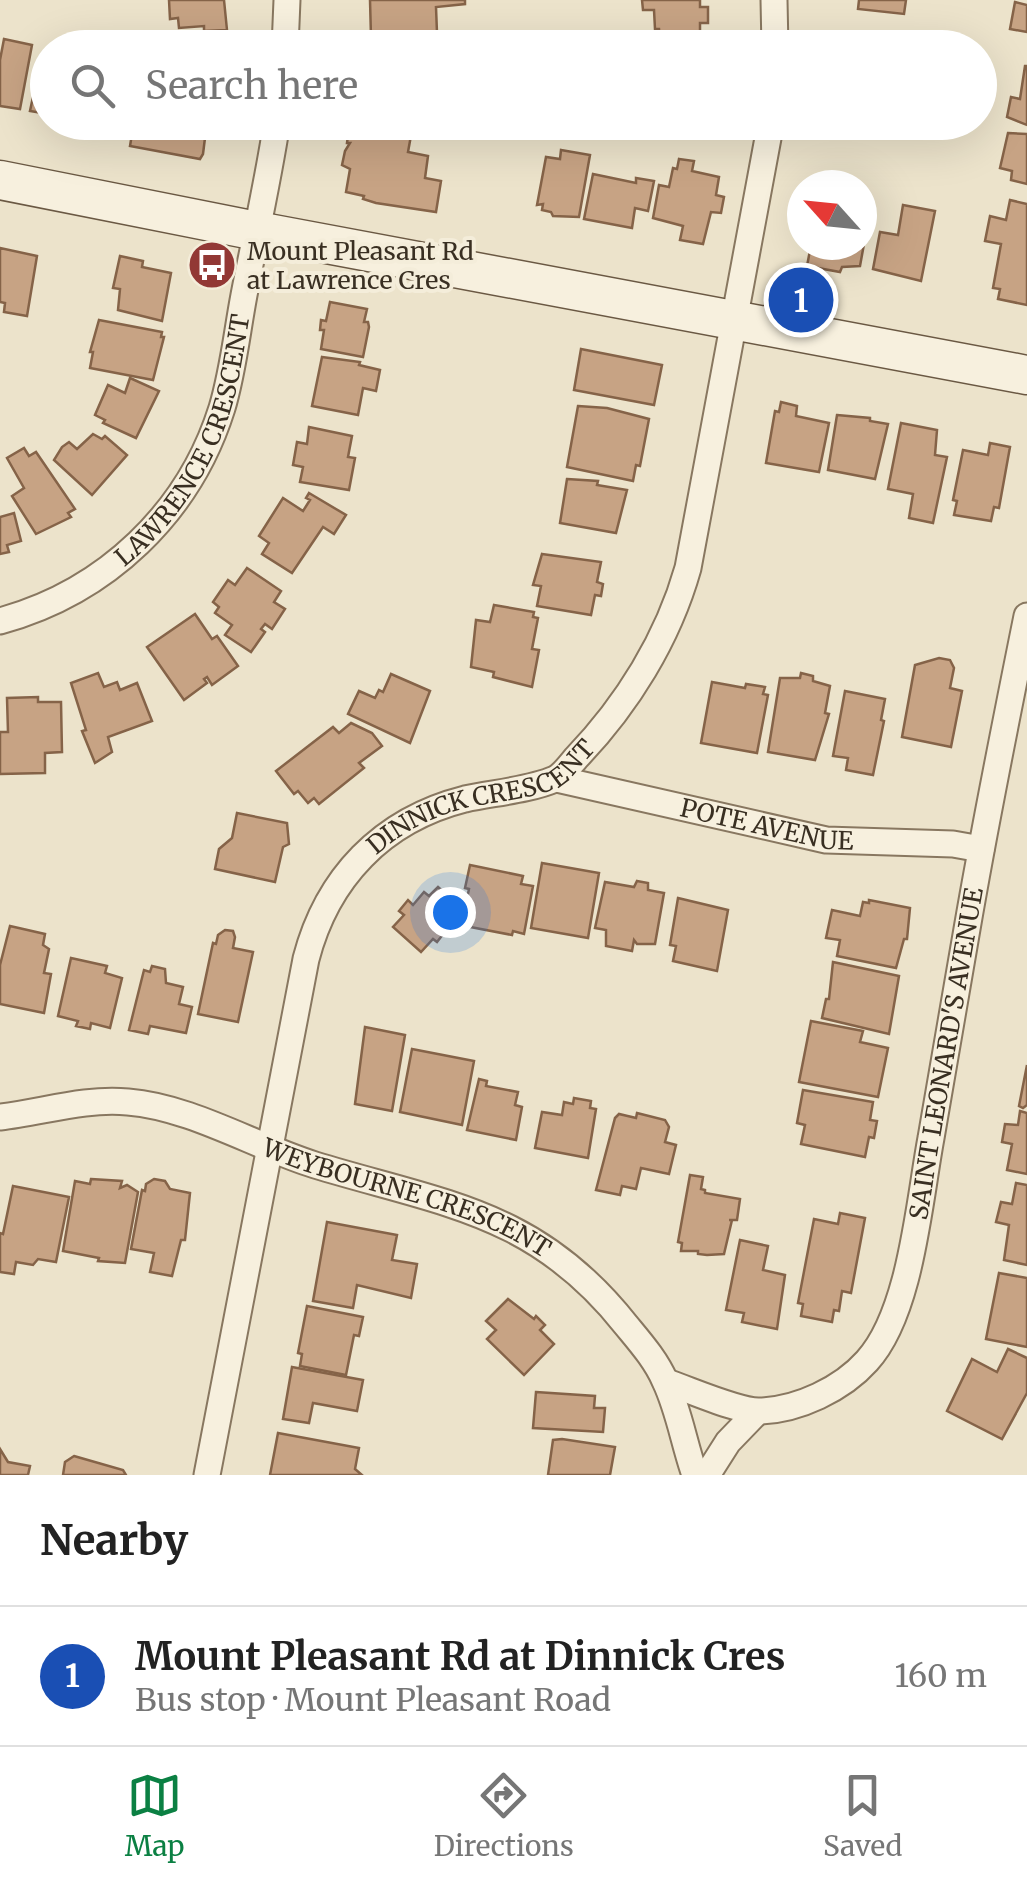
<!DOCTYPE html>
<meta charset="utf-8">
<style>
body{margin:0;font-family:Merriweather,serif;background:#f2f2f2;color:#222}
.compass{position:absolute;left:787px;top:170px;width:90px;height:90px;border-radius:50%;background:#fff;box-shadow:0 10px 40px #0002;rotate:297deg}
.you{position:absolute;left:450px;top:912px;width:35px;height:35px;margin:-25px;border:8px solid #fff;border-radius:50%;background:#1a73e8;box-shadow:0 0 0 15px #1a73e833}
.badge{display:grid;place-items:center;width:65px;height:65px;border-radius:50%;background:#0b8043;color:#fff;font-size:32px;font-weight:700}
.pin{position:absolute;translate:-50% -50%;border:5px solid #fff;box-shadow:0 2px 10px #0006}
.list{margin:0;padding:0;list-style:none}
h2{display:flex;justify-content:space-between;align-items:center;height:130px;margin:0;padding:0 40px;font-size:42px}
h2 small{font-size:32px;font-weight:400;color:#767676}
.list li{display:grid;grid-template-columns:65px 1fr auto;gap:30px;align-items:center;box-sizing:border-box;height:140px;padding:0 40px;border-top:2px solid #e0e0e0}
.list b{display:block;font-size:38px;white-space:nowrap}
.list p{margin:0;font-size:32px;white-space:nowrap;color:#767676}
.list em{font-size:32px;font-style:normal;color:#767676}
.icon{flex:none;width:55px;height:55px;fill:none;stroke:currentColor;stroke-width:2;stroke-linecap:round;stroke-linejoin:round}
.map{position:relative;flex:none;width:1027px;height:1475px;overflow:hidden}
.search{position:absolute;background:#fff;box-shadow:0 10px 40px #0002;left:30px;right:30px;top:30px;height:110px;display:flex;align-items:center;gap:25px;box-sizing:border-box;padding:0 35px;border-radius:55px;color:#767676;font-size:38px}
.sheet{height:270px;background:#fff}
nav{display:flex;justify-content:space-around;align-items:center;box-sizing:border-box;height:140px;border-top:2px solid #e0e0e0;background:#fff;font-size:28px;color:#767676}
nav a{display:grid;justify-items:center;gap:5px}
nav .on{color:#0b8043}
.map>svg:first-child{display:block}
.building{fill:#c7a384;stroke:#856348;stroke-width:2.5}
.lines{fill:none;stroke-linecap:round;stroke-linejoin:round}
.minor-casing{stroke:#887760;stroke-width:29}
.secondary-casing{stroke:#6a5843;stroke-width:41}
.minor{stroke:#f7f0de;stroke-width:25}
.secondary{stroke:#f7f0de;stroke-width:38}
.labels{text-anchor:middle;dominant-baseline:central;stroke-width:8;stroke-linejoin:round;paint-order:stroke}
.poi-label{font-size:25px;fill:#392f22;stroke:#f4edda;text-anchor:start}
.street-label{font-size:25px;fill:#392f22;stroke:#f4edda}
</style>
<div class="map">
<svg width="1027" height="1475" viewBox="0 0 1027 1475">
<rect width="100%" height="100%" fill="#ece3cb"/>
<!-- building -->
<g class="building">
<polygon points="169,0 224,0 227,30 204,31 204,26 179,28 178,18 170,19"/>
<polygon points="370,0 465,0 465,4 436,7 437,33 431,33 432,45 413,46 413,38 371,37"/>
<polygon points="642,0 700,0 700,7 708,7 708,23 700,23 700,41 660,42 659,29 655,29 654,10 643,10"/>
<polygon points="859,0 906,0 904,14 858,9"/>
<polygon points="1015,2 1027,5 1027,32 1010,29"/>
<polygon points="872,35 926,46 926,48 869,48"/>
<polygon points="4,39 32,45 20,109 0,106 0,60"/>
<polygon points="48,65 48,114 30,111 39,69"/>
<polygon points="1025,66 1027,66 1027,125 1007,117 1011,97 1020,99"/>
<polygon points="134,122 207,122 203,154 200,159 130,146"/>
<polygon points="358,122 412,130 408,152 428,156 425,178 441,181 436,212 376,203 363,199 364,196 346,192 350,169 342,165 345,151 350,143 347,143 349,128 356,129"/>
<polygon points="1008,133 1027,134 1027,184 1011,180 1012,171 1000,168"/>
<polygon points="561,150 590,155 579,217 553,216 551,212 542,210 543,204 537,205 546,157 560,159"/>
<polygon points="679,159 694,161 692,171 719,177 716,195 724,197 721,213 711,212 703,244 680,240 683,226 653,218 659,185 669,187 673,168 677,169"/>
<polygon points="593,174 636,183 636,178 654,181 648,211 635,208 632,228 584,219"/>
<polygon points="1010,200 1027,204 1027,305 998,299 1000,289 993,288 1001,244 985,241 990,216 1006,220"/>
<polygon points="903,205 935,211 921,281 873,269 880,232 898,235"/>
<polygon points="862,221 868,222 860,266 842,267 840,272 807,266 811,245 862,245"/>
<polygon points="0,248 37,256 27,316 4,312 5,303 0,302"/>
<polygon points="120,256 143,261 142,267 171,273 162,321 118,310 120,289 113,288"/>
<polygon points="330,302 367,309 364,322 368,322 369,327 363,357 321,349 324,330 320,330 321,320 326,321"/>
<polygon points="99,320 162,332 161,337 164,337 153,380 90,368 93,352 90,352"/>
<polygon points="581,349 662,365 654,405 574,390"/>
<polygon points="322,357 360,362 359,365 380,370 376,391 363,388 358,415 312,406"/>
<polygon points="130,378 159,391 136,438 103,423 105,420 95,415 108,385 125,393"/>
<polygon points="781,402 797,406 796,416 829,423 819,472 766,463 775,411 779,412"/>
<polygon points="578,406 607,408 649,419 640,466 636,465 633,481 567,467"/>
<polygon points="837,415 870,418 870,421 888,424 875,479 828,470"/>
<polygon points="901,423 937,430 935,455 947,457 933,523 909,518 913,494 888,489"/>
<polygon points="309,427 352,436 348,457 355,458 349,490 300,482 303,467 293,465 297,442 307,444"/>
<polygon points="93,434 102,439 105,436 127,455 92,495 54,460 62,447 69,442 77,449"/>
<polygon points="990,443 1010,447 999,508 994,507 991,521 954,515 957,501 953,500 963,450 988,455"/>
<polygon points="24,448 29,456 36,452 75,509 68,513 71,517 36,534 12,496 24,488 7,458"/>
<polygon points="567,479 598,481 597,485 627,490 616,533 560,523"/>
<polygon points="309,493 346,515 334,534 323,527 292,573 262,554 269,543 259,536 283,498 303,511 310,500 306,498"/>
<polygon points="14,513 21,541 7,545 9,552 0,554 0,517"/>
<polygon points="542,554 601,562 597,582 603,584 601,596 595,595 591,615 537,606 541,586 533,585"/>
<polygon points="247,568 281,591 274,602 285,609 272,629 265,624 261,629 265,632 251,652 225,635 232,625 215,613 219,607 213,602 228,580 235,585"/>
<polygon points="494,605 534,612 533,617 538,618 532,649 539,650 532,687 493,677 494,672 471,667 476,620 490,622"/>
<polygon points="195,614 212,639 217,636 238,666 212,685 207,677 204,679 207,683 184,700 147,647"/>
<polygon points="939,658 950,660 954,668 950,688 962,691 951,747 902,737 915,665"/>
<polygon points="98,673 104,687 117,682 120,690 137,683 152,721 108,737 112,752 95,763 82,731 86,730 71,683"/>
<polygon points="801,673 813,676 813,681 830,686 825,713 829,714 815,760 768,752 780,678 800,678"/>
<polygon points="391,674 430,691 410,743 348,714 359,691 375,698 379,690 383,692"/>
<polygon points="712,682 745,688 746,684 765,687 763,694 768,695 757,753 701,743"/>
<polygon points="845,691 885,699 881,720 884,721 873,775 846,770 848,758 833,756"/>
<polygon points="38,697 38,702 61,702 62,752 45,753 45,773 0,774 0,732 8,732 7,698"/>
<polygon points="351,723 372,733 382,746 359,763 364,768 319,804 314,798 308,803 298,791 294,794 276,771 333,727 339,733"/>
<polygon points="237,813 287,823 289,844 283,847 275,882 215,869 219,849 232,838"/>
<polygon points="542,863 599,873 588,938 531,928"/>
<polygon points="470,865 523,876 521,884 533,886 524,934 513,931 512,935 465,926 469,903 466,903 469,889 465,888"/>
<polygon points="637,881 648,883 648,890 664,893 655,944 637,944 634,940 632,951 606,946 606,930 595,928 605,882 634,887"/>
<polygon points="438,887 447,895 439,905 452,917 441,931 444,933 437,942 433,939 421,952 393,927 404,915 399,911 408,900 413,905 424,892 429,896"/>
<polygon points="678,898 728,910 717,971 673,961 676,946 670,945"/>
<polygon points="869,900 910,908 907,939 904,939 896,968 837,956 840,940 826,938 832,910 860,916 863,902 869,903"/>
<polygon points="10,926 45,934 43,945 49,949 44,973 51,974 44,1013 0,1004 0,965"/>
<polygon points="225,930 233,931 235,937 233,948 253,952 238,1022 198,1014 213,943 216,944 218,935"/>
<polygon points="71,958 107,966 105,973 122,978 110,1028 91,1023 90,1029 76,1026 78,1021 58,1016"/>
<polygon points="833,962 899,976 889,1034 822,1018 826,999 829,999"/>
<polygon points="152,966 165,969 166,983 183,987 179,1004 192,1007 186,1033 150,1026 148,1034 129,1030 144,970 150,972"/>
<polygon points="811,1021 863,1031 860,1042 888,1048 878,1097 799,1082"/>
<polygon points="365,1027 405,1035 392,1111 355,1104"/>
<polygon points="412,1049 474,1061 462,1125 400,1112"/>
<polygon points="1027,1065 1027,1105 1023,1108 1019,1106"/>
<polygon points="479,1079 487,1081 486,1086 518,1092 515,1105 522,1107 516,1140 467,1130"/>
<polygon points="803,1090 873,1102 870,1120 877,1121 874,1138 869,1137 865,1157 801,1144 805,1125 797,1123"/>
<polygon points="574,1098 591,1101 590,1108 596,1109 588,1158 535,1148 542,1112 562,1115 564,1102 573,1104"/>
<polygon points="1020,1111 1027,1113 1027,1174 1007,1170 1012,1144 1002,1142 1005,1124 1018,1125"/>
<polygon points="637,1113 665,1120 669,1127 665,1142 676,1145 669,1174 641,1168 636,1189 622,1186 620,1195 596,1190 615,1118 619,1114 636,1118"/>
<polygon points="690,1175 703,1177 701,1189 705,1190 705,1193 740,1199 737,1220 729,1220 732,1220 724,1254 707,1255 698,1254 698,1251 681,1251 682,1243 678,1242"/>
<polygon points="91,1179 122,1181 120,1188 127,1185 138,1192 125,1263 98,1261 99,1258 63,1251 75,1181 90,1184"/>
<polygon points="154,1179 165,1181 170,1189 190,1193 185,1240 181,1240 172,1276 150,1272 154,1253 131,1249 142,1190 145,1191 146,1184"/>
<polygon points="1016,1183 1027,1185 1027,1265 1004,1260 1009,1225 996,1222 1001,1202 1012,1204"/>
<polygon points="13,1186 69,1197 56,1262 38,1259 33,1265 16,1262 14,1274 0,1272 0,1233 3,1234"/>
<polygon points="840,1213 865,1218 851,1293 842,1291 839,1311 834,1310 832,1322 801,1316 803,1304 798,1303 814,1219 838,1224"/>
<polygon points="327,1222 397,1235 392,1260 417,1264 411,1298 357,1285 353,1308 313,1301"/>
<polygon points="740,1240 768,1246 763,1270 785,1275 777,1329 742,1322 744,1313 726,1310"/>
<polygon points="999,1273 1027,1278 1027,1347 986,1339"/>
<polygon points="508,1299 534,1319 536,1316 545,1325 540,1330 554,1344 524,1375 487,1339 496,1330 486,1321"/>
<polygon points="307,1306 363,1317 359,1336 354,1335 346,1375 300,1366 302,1354 298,1353"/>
<polygon points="1008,1349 1027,1358 1027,1393 1002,1439 947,1411 972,1359 997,1372"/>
<polygon points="292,1367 363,1380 357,1411 313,1403 309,1423 283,1419"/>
<polygon points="536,1392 595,1396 594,1408 605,1408 603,1432 533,1428"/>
<polygon points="278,1433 359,1448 355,1469 362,1475 270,1475"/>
<polygon points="562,1439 615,1447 610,1475 548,1475 553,1440"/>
<polygon points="0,1449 8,1462 30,1466 28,1475 0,1475"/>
<polygon points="74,1456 123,1470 126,1475 63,1475 65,1462"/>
</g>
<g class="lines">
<!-- minor casing -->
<g class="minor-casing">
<g id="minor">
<polyline points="774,0 775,48"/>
<polyline points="285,48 287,0"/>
<path id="s1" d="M0 621C106 592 189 513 222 408 233 372 237 332 244 295 255 238 268 181 277 122"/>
<path id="s2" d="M557 779 826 840 953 844 981 849"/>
<path id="s3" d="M0 1117C43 1112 84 1098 128 1102 191 1107 254 1146 315 1165 443 1204 536 1211 626 1325 640 1342 656 1360 665 1381 679 1410 684 1444 695 1475"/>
<path id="s4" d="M666 1382C688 1389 739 1412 760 1411 798 1410 842 1389 867 1361 911 1313 919 1202 931 1138 943 1068 955 998 967 929 985 824 1006 720 1027 616"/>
<path id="s5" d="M207 1475 306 959C327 878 382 820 465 799 492 793 530 790 555 779 563 775 570 765 576 758 627 705 668 639 688 568L771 122"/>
<polyline points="707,1475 728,1442 757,1412"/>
</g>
</g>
<!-- secondary casing -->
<g class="secondary-casing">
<polyline id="secondary" points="0,180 257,231 1027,375"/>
</g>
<!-- minor -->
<use href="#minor" class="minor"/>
<!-- secondary -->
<use href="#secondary" class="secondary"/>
</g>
<!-- icons -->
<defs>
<g id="bus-disc" transform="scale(2.5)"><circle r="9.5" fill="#923835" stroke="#f4edda"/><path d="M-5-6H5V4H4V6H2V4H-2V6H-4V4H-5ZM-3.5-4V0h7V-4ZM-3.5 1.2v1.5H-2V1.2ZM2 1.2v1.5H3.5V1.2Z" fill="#fff"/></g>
</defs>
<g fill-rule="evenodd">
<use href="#bus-disc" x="212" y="265"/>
</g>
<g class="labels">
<!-- poi labels -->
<g class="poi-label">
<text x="247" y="251">Mount Pleasant Rd<tspan x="247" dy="29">at Lawrence Cres</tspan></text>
</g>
<!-- street labels -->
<g class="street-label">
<text stroke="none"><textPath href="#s1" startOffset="275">LAWRENCE CRESCENT</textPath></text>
<text stroke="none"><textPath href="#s5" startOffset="780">DINNICK CRESCENT</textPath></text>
<text stroke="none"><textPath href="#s2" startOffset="215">POTE AVENUE</textPath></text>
<text stroke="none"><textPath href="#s4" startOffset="540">SAINT LEONARD'S AVENUE</textPath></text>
<text stroke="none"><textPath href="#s3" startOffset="425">WEYBOURNE CRESCENT</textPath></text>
</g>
</g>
</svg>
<svg class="compass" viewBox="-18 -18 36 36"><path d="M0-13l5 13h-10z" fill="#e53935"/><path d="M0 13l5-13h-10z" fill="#767676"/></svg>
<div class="you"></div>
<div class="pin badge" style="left:801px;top:300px;background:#1a4fb4">1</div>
<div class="search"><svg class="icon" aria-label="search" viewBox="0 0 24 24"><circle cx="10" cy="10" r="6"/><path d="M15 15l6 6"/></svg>Search here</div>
</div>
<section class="sheet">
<h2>Nearby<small></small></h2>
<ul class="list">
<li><span class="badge" style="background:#1a4fb4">1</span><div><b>Mount Pleasant Rd at Dinnick Cres</b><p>Bus stop · Mount Pleasant Road</p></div><em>160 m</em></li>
</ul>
</section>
<nav>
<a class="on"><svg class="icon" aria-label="map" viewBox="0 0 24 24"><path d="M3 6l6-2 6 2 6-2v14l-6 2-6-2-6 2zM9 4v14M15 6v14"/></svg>Map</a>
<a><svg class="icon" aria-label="directions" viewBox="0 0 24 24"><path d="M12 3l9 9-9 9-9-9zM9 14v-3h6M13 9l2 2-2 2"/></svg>Directions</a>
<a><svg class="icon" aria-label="saved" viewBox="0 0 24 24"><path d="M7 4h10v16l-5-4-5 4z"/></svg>Saved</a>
</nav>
